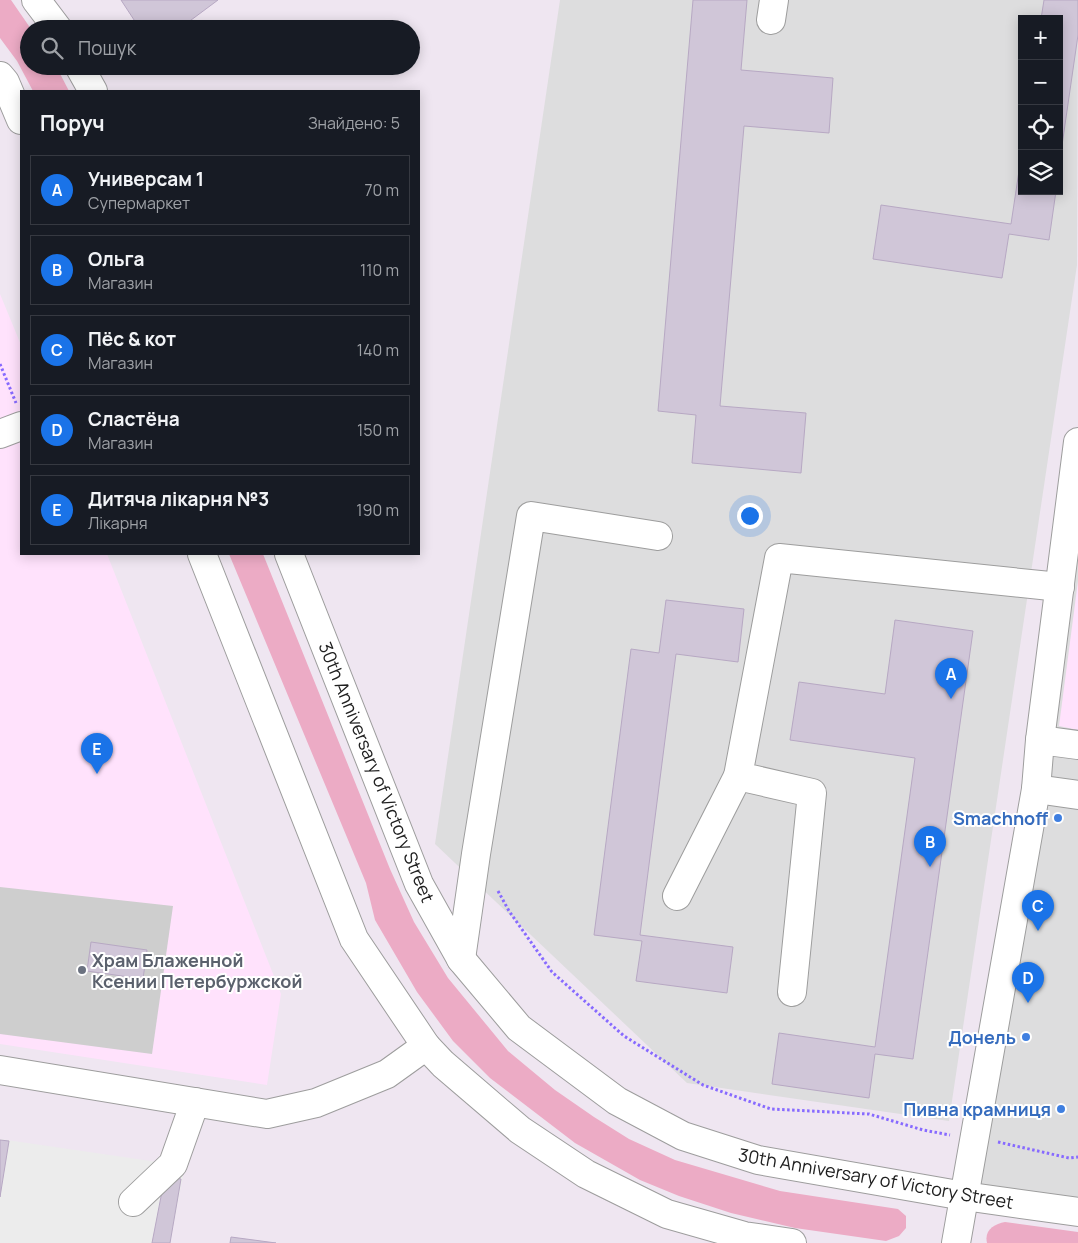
<!DOCTYPE html>
<html lang="uk">
<meta charset="utf-8">
<style>
body{margin:0;font-family:Manrope,sans-serif;background:#20242c;color:#f1f3f6}
.controls{position:absolute;right:15px;top:15px;display:grid;overflow:hidden;border-radius:0px;box-shadow:0 2px 12px #0003}
.controls button{width:45px;height:45px;display:grid;place-items:center;padding:0;border:0;border-bottom:1px solid #363941;background:#171b24;color:#f1f3f6;font:25px sans-serif}
.you{position:absolute;left:749px;top:515px;width:18px;height:18px;margin:-12px;border:4px solid #fff;border-radius:50%;background:#1a73e8;box-shadow:0 0 0 8px #1a73e833}
.badge{display:grid;place-items:center;width:32px;height:32px;border-radius:50%;background:#1a73e8;color:#fff;font-size:16px;font-weight:700}
.pin{position:absolute;translate:-50% -41px;filter:drop-shadow(0 1px 2px #0008)}
.pin::after{content:'';position:absolute;top:26px;width:18px;height:15px;background:inherit;clip-path:polygon(0 0,100% 0,50% 100%)}
.list{margin:0;padding:0;list-style:none}
h2{display:flex;justify-content:space-between;align-items:center;height:65px;margin:0;padding:0 20px;font-size:21px}
h2 small{font-size:16px;font-weight:400;color:#9ea1a6}
.list li{display:grid;grid-template-columns:32px 1fr auto;gap:15px;align-items:center;box-sizing:border-box;height:70px;margin:0 10px 10px;padding:0 10px;border:1px solid #363941;border-radius:0px}
.list b{display:block;font-size:19px;white-space:nowrap}
.list p{margin:0;font-size:16px;white-space:nowrap;color:#9ea1a6}
.list em{font-size:16px;font-style:normal;color:#9ea1a6}
.icon{flex:none;width:28px;height:28px;fill:none;stroke:currentColor;stroke-width:2;stroke-linecap:round;stroke-linejoin:round}
.map{position:relative;flex:none;width:1078px;height:1243px;overflow:hidden}
.search{position:absolute;background:#171b24;box-shadow:0 2px 12px #0003;left:20px;top:20px;width:400px;height:55px;display:flex;align-items:center;gap:12px;box-sizing:border-box;padding:0 18px;border-radius:28px;color:#9ea1a6;font-size:19px}
.panel{position:absolute;background:#171b24;box-shadow:0 2px 12px #0003;left:20px;top:90px;width:400px;height:465px;border-radius:0px}
.map>svg:first-child{display:block}
.residential{fill:#ddddde;fill-rule:evenodd}
.education{fill:#ffe2fc}
.religious{fill:#cecece}
.grass{fill:#ecabc5}
.parking{fill:#ececec}
.building{fill:#d0c6d8;stroke:#b7a8c3}
.lines{fill:none;stroke-linecap:round;stroke-linejoin:round}
.minor-casing{stroke:#9d9d9d;stroke-width:30}
.path{stroke:#876aff;stroke-width:3;stroke-dasharray:2.5 2.5;stroke-linecap:butt}
.minor{stroke:#fff;stroke-width:28}
.shop-dot{fill:#3f7fe0;stroke:#fff;stroke-width:2}
.worship-dot{fill:#6b7280;stroke:#fff;stroke-width:2}
.labels{text-anchor:middle;dominant-baseline:central;stroke-width:4;stroke-linejoin:round;paint-order:stroke}
.street-label{font-size:18px;fill:#202020;stroke:#fff}
.shop-label{font-size:18px;font-weight:bold;fill:#366cbe;stroke:#fff;text-anchor:end}
.worship-label{font-size:18px;font-weight:bold;fill:#5b616d;stroke:#fff;text-anchor:start}
</style>
<div class="map">
<svg width="1078" height="1243" viewBox="0 0 1078 1243">
<rect width="100%" height="100%" fill="#efe6f1"/>
<!-- residential -->
<g class="residential">
<path d="M560 0H1078L1077 265 949 1121 687 1083 435 844ZM1022 19H1059V191H1022Z"/>
<polygon points="1078,547 1078,1200 976,1189"/>
</g>
<!-- education -->
<g class="education">
<polygon points="0,294 21,345 21,554 107,554 281,994 267,1085 0,1044"/>
<polygon points="1078,581 1078,730 1059,726"/>
</g>
<!-- religious -->
<polygon class="religious" points="0,887 173,906 152,1054 0,1034"/>
<!-- grass -->
<g class="grass">
<polygon points="0,0 11,0 31,29 29,29 29,66 56,66 69,91 33,91 17,61 0,38"/>
<polygon points="229,554 263,554 390,869 414,922 448,978 508,1051 555,1090 594,1117 629,1139 675,1160 780,1191 898,1209 906,1216 906,1228 899,1236 886,1241 795,1228 731,1213 679,1196 640,1180 575,1143 490,1078 453,1041 417,992 375,920 366,883"/>
<path d="M1005 1222 1078 1232V1243H987C984 1230 994 1224 1005 1222Z"/>
</g>
<!-- parking -->
<polygon class="parking" points="0,1139 185,1166 170,1243 0,1243"/>
<!-- building -->
<g class="building">
<polygon points="121,0 218,0 179,29 140,29"/>
<polygon points="693,0 747,0 741,70 833,78 829,133 744,126 720,406 806,413 801,473 692,463 696,415 658,411"/>
<polygon points="1044,0 1078,0 1078,35 1059,166 1059,19 1041,19"/>
<polygon points="1022,151 1022,191 1056,191 1049,240 1009,234 1002,278 873,259 881,205 1011,224"/>
<polygon points="666,600 744,609 738,662 676,654 640,935 733,947 727,993 636,981 642,941 594,935 631,649 659,653"/>
<polygon points="895,620 973,631 913,1059 875,1054 869,1098 772,1084 779,1033 875,1047 915,758 790,740 799,682 885,694"/>
<polygon points="91,942 147,950 143,979 87,971"/>
<polygon points="0,1140 9,1141 0,1197"/>
<polygon points="165,1176 181,1179 170,1243 152,1243"/>
<polygon points="231,1237 276,1243 230,1243"/>
</g>
<g class="lines">
<!-- minor casing -->
<g class="minor-casing">
<g id="minor">
<polyline points="36,0 58,29"/>
<polyline points="771,20 774,0"/>
<polyline points="79,66 93,91"/>
<polyline points="0,76 5,82 21,120"/>
<polyline points="0,434 21,426"/>
<polyline points="202,554 354,939 426,1046 443,1064 520,1130 586,1174 667,1214 744,1236 792,1243"/>
<polyline points="289,554 419,884 461,959 519,1028 617,1101 683,1136 758,1160 964,1196 1078,1212"/>
<polyline points="1040,740 1078,745"/>
<polyline points="1036,789 1078,795"/>
<polyline points="677,896 738,776"/>
<polyline points="461,959 476,854 531,516 658,536"/>
<polyline points="792,992 812,793 738,776 779,558 1060,587"/>
<polyline points="0,1070 267,1114 316,1103 387,1074 426,1046"/>
<polyline points="133,1202 173,1164 195,1102"/>
<polyline points="956,1243 1036,789 1040,740 1078,442"/>
</g>
</g>
<!-- path -->
<g class="path">
<polyline points="0,364 16,403"/>
<polyline points="498,891 509,911 552,972 624,1036 703,1085 771,1109 869,1114 923,1130 950,1135"/>
<polyline points="998,1142 1069,1158 1078,1157"/>
</g>
<!-- minor -->
<use href="#minor" class="minor"/>
</g>
<!-- markers -->
<g class="shop-dot">
<circle cx="1058" cy="818" r="5"/>
<circle cx="1026" cy="1037" r="5"/>
<circle cx="1061" cy="1109" r="5"/>
</g>
<circle class="worship-dot" cx="82" cy="970" r="5"/>
<g class="labels">
<!-- street labels -->
<g class="street-label">
<text transform="translate(377 772) rotate(68)">30th Anniversary of Victory Street</text>
<text transform="translate(876 1178) rotate(10)">30th Anniversary of Victory Street</text>
</g>
<!-- shop labels -->
<g class="shop-label">
<text x="1048" y="818">Smachnoff</text>
<text x="1016" y="1037">Донель</text>
<text x="1051" y="1109">Пивна крамниця</text>
</g>
<!-- worship labels -->
<g class="worship-label">
<text x="92" y="960">Храм Блаженной<tspan x="92" dy="21">Ксении Петербуржской</tspan></text>
</g>
</g>
</svg>
<div class="controls">
<button>+</button>
<button>−</button>
<button><svg class="icon" aria-label="locate" viewBox="0 0 24 24"><circle cx="12" cy="12" r="6"/><path d="M12 2v4M12 18v4M2 12h4M18 12h4"/></svg></button>
<button><svg class="icon" aria-label="layers" viewBox="0 0 24 24"><path d="M12 4l9 5-9 5-9-5zM3 14l9 5 9-5"/></svg></button>
</div>
<div class="you"></div>
<div class="pin badge" style="left:951px;top:699px">A</div>
<div class="pin badge" style="left:930px;top:867px">B</div>
<div class="pin badge" style="left:1038px;top:931px">C</div>
<div class="pin badge" style="left:1028px;top:1003px">D</div>
<div class="pin badge" style="left:97px;top:774px">E</div>
<div class="search"><svg class="icon" aria-label="search" viewBox="0 0 24 24"><circle cx="10" cy="10" r="6"/><path d="M15 15l6 6"/></svg>Пошук</div>
<section class="panel">
<h2>Поруч<small>Знайдено: 5</small></h2>
<ul class="list">
<li><span class="badge">A</span><div><b>Универсам 1</b><p>Супермаркет</p></div><em>70 m</em></li>
<li><span class="badge">B</span><div><b>Ольга</b><p>Магазин</p></div><em>110 m</em></li>
<li><span class="badge">C</span><div><b>Пёс &amp; кот</b><p>Магазин</p></div><em>140 m</em></li>
<li><span class="badge">D</span><div><b>Сластёна</b><p>Магазин</p></div><em>150 m</em></li>
<li><span class="badge">E</span><div><b>Дитяча лікарня №3</b><p>Лікарня</p></div><em>190 m</em></li>
</ul>
</section>
</div>
